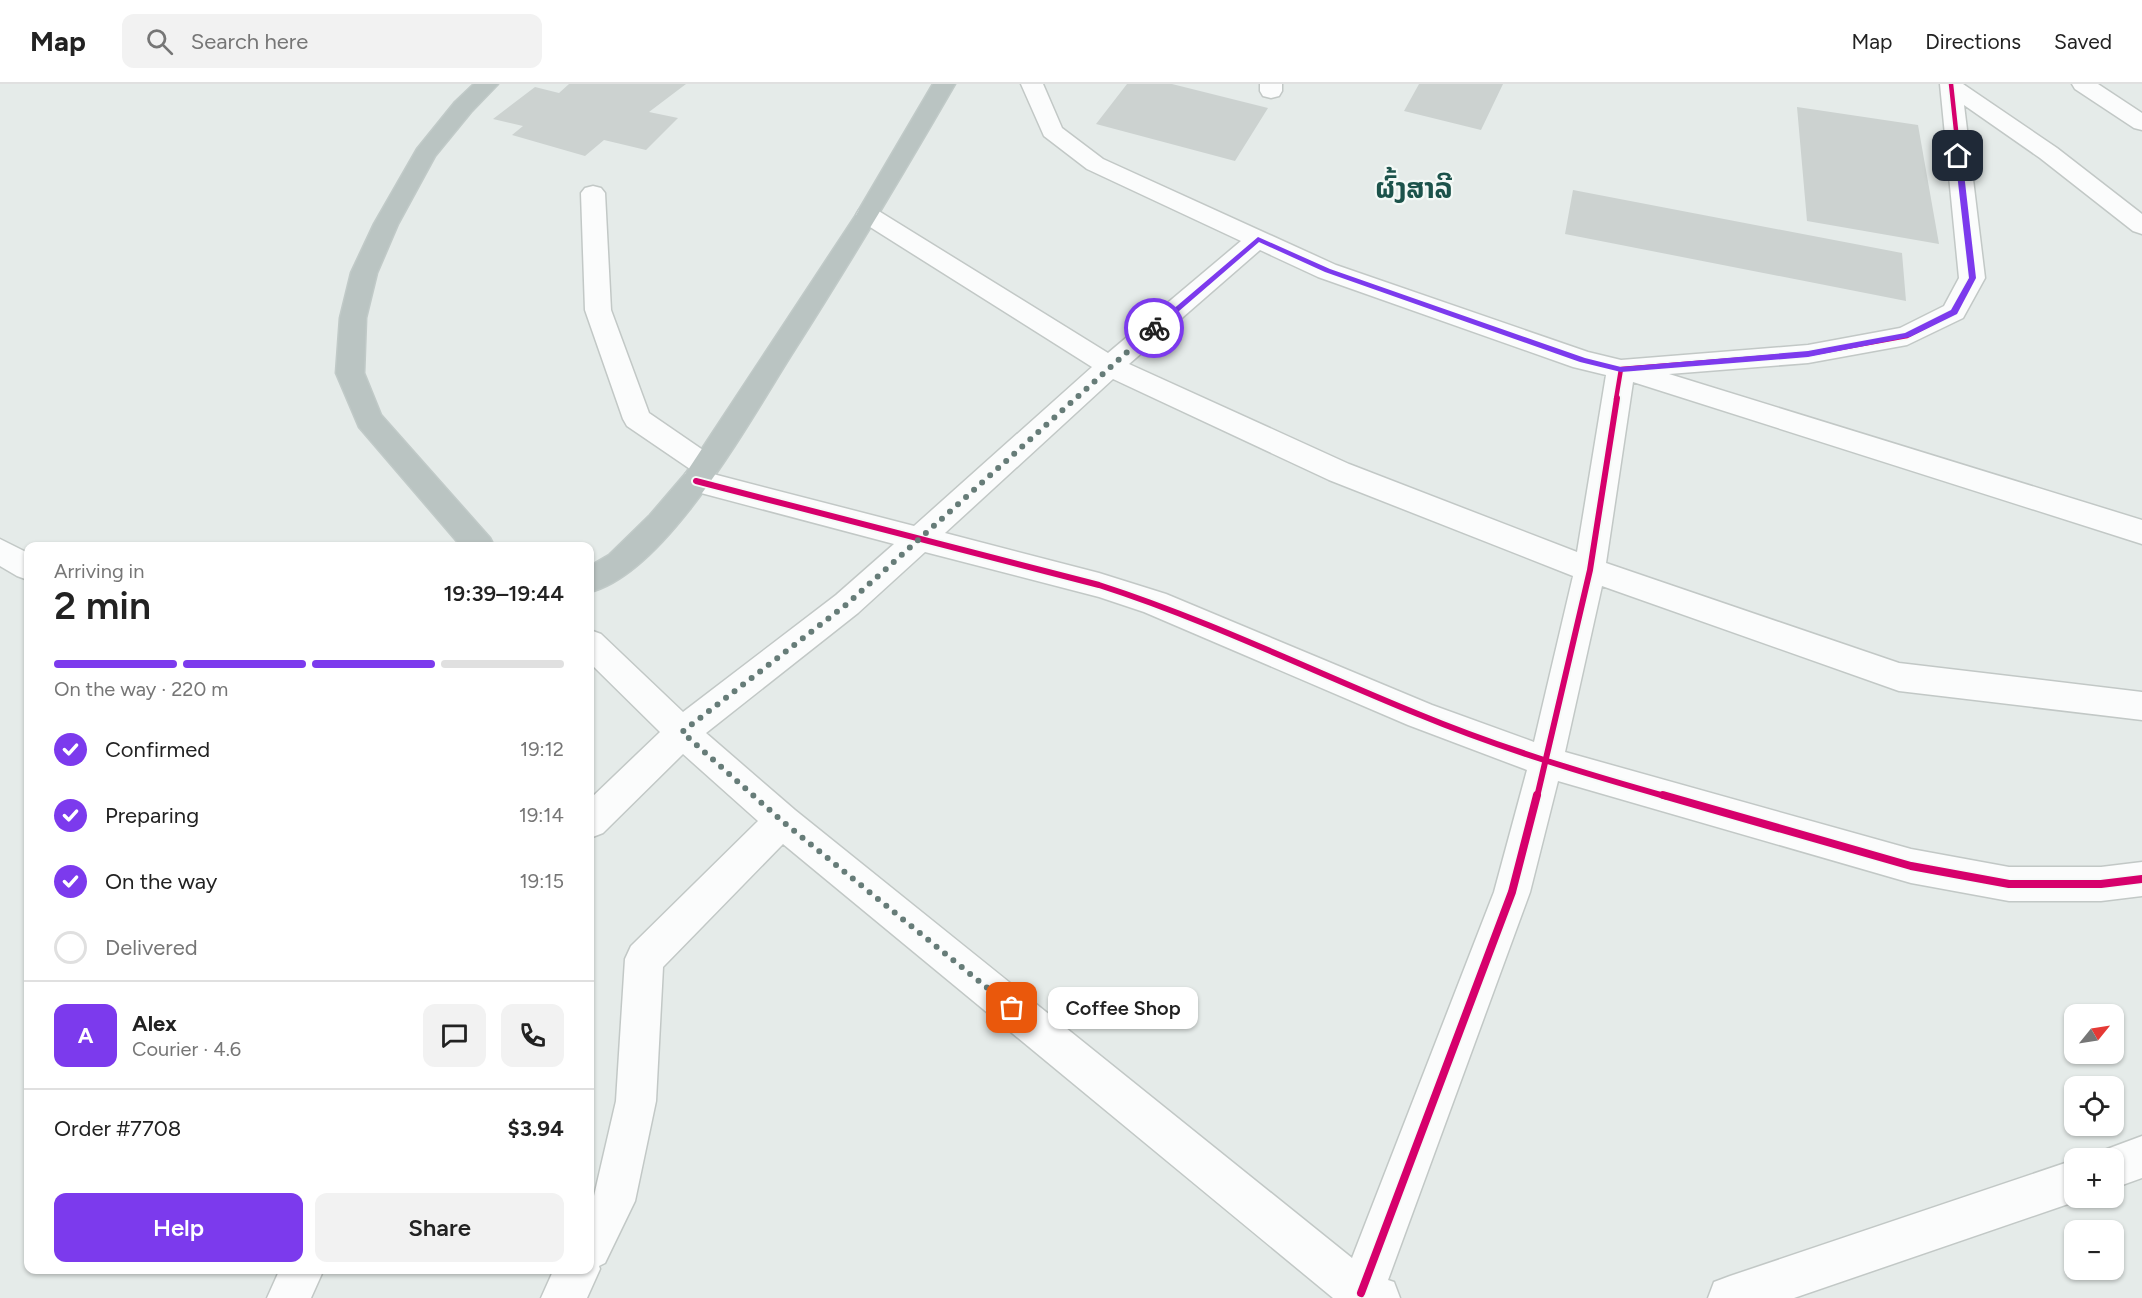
<!DOCTYPE html>
<meta charset="utf-8">
<style>
body{margin:0;font-family:Figtree,"Noto Sans Lao",sans-serif;background:#f2f2f2;color:#222;height:100vh;display:flex;flex-direction:column;font-size:22px;white-space:nowrap}
*{box-sizing:border-box;margin:0}
p{font-size:20px;color:#767676}
.icon{flex:none;width:33px;height:33px;fill:none;stroke:currentColor;stroke-width:2;stroke-linecap:round;stroke-linejoin:round}
.map{position:relative;flex:1;overflow:hidden}
.details{position:absolute;left:24px;top:458px;width:570px;height:732px;display:flex;flex-direction:column;background:#fff;border-radius:12px;box-shadow:0 2px 4px #0004}
.details>*{flex:none}
.needle{width:39px;rotate:60deg}
.fabs{position:absolute;left:2064px;top:920px;display:grid;gap:12px}
.fabs a{display:grid;place-items:center;width:60px;height:60px;border-radius:12px;background:#fff;box-shadow:0 2px 4px #0004;font-size:30px}
.pin{position:absolute;display:grid;place-items:center;width:51px;height:51px;color:#fff;margin:-26px;border-radius:12px;box-shadow:0 3px 9px #0006}
.courier{position:absolute;display:grid;place-items:center;width:60px;height:60px;margin:-30px;border:4px solid #7c3aed;border-radius:50%;background:#fff;color:#222;box-shadow:0 2px 8px #0007}
.bubble{position:absolute;height:42px;border-radius:12px;background:#fff;box-shadow:0 2px 4px #0004;font-size:20px;font-weight:600;line-height:42px;text-align:center}
.overview em{font-style:normal;font-weight:600}
.overview div{display:flex;flex-direction:column-reverse}
.overview{display:flex;align-items:center;justify-content:space-between;height:102px;padding:0 30px}
h1{font-size:39px;font-weight:600;line-height:45px}
.bar{display:grid;grid-template-columns:repeat(4,1fr);gap:9px 6px;align-content:center;height:72px;padding:0 30px}
.bar i{height:8px;border-radius:4px;background:#e0e0e0}
.bar .selected{background:#7c3aed}
.bar p{grid-column:span 4}
.line{display:flex;align-items:center;gap:15px;padding:0 30px;border-top:2px solid #e0e0e0}
.line div{flex:1}
.round{display:grid;place-items:center;flex:none;width:63px;height:63px;border-radius:12px;background:#f2f2f2}
ol{padding:0 30px;list-style:none}
li{display:flex;align-items:center;gap:18px;height:66px}
li p{margin-inline-start:auto}
li .icon{padding:6px;border-radius:50%;background:#7c3aed;color:#fff;stroke-width:4}
li:last-child{color:#767676}
li i{width:33px;height:33px;border:3px solid #e0e0e0;border-radius:50%}
.primary-button{display:flex;gap:12px;margin-top:auto;padding:12px 30px}
.primary-button a{flex:1;height:69px;border-radius:12px;background:#7c3aed;color:#fff;font-size:24px;font-weight:600;line-height:69px;text-align:center}
.primary-button a+a{background:#f2f2f2;color:#222}
header{display:flex;align-items:center;gap:36px;box-sizing:border-box;height:84px;padding:0 30px;background:#fff;border-bottom:2px solid #e0e0e0}
header strong{font-size:28px}
nav{display:flex;gap:33px;margin-inline-start:auto;font-size:21px}
.search{width:420px;height:54px;background:#f2f2f2;display:flex;align-items:center;gap:15px;box-sizing:border-box;padding:0 21px;border-radius:12px;color:#767676;font-size:22px}
.map>svg:first-child{display:block}
.building{fill:#ccd2d0}
.lines{fill:none;stroke-linecap:round;stroke-linejoin:round}
.minor-casing{stroke:#c2c8c6;stroke-width:3}
.highway-casing{stroke:#c1cac8;stroke-width:3}
.minor{fill:#fbfcfc;fill-rule:evenodd}
.highway{fill:#bac4c2;fill-rule:evenodd}
.cycleway-far2-casing{stroke:#f4faf7;stroke-width:8}
.cycleway-far1-casing{stroke:#f4faf7;stroke-width:10}
.cycleway-casing{stroke:#f4faf7;stroke-width:11}
.cycleway-far2{stroke:#d6006c;stroke-width:4.5}
.cycleway-far1{stroke:#d6006c;stroke-width:6}
.cycleway{stroke:#d6006c;stroke-width:8}
.route{fill:#7c3aed}
.done{stroke:#667c78;stroke-width:6;stroke-dasharray:0 10.8}
.labels{text-anchor:middle;stroke-width:4.5;stroke-linejoin:round;paint-order:stroke}
.far-town-label{font-size:28px;font-weight:bold;fill:#1c534b;stroke:#f4faf7}
</style>
<header>
<strong>Map</strong>
<div class="search"><svg class="icon" aria-label="search" viewBox="0 0 24 24"><circle cx="10" cy="10" r="6"/><path d="M15 15l6 6"/></svg>Search here</div>
<nav><a>Map</a><a>Directions</a><a>Saved</a></nav>
</header>
<div class="map">
<svg width="2142" height="1214" viewBox="0 0 2142 1214">
<rect width="100%" height="100%" fill="#e5ebe9"/>
<path class="building" d="M 569,0 L 686,0 L 649,28 L 678,34 L 646,66 L 604,56 L 585,72 L 512,51 L 523,42 L 493,35 L 535,3 L 559,9 Z
M 1127,0 L 1172,0 L 1268,24 L 1235,77 L 1096,40 Z
M 1419,0 L 1503,0 L 1481,46 L 1404,27 Z
M 1797,23 L 1918,41 L 1939,160 L 1807,137 Z
M 1573,106 L 1902,169 L 1906,217 L 1565,150 Z"/>
<g class="lines">
<g class="minor-casing">
<path id="minor" d="M 1021,0 L 1043,0 L 1062,44 L 1103,75 L 1336,181 L 1588,268 L 1621,276 L 1808,261 L 1900,244 L 1944,222 L 1959,194 L 1940,0 L 1963,0 L 2057,64 L 2142,130 L 2142,150 L 2133,147 L 2040,74 L 1964,21 L 1985,194 L 1963,234 L 1907,261 L 1808,279 L 1669,290 L 2142,436 L 2142,460 L 1633,298 L 1606,479 L 1899,579 L 2142,608 L 2142,636 L 1899,607 L 1602,502 L 1565,668 L 1911,765 L 2009,783 L 2101,783 L 2142,778 L 2142,812 L 2101,817 L 2009,817 L 1911,799 L 1558,697 L 1530,808 L 1388,1196 L 1394,1198 L 1400,1214 L 1333,1214 L 783,760 L 663,883 L 656,1017 L 635,1117 L 605,1179 L 599,1182 L 600,1185 L 587,1214 L 541,1214 L 554,1185 L 590,1185 L 590,1120 L 594,1112 L 616,1017 L 625,875 L 631,862 L 758,737 L 683,670 L 603,749 L 590,754 L 590,715 L 660,648 L 590,579 L 590,546 L 601,550 L 683,628 L 836,511 L 894,460 L 686,405 L 681,397 L 686,389 L 693,387 L 627,342 L 623,335 L 585,226 L 581,109 L 585,104 L 593,102 L 601,104 L 605,109 L 611,226 L 649,329 L 716,375 L 720,382 L 716,389 L 713,390 L 914,442 L 1092,283 L 859,136 L 856,131 L 859,126 L 868,124 L 877,126 L 1108,269 L 1241,157 L 1087,85 L 1044,52 ZM 1260,166 L 1318,193 L 1573,283 L 1606,291 L 1577,468 L 1349,380 L 1129,280 ZM 1113,295 L 1329,396 L 1573,492 L 1534,658 L 1432,621 L 1166,510 L 1099,489 L 945,449 ZM 925,468 L 1099,513 L 1144,528 L 1408,641 L 1527,686 L 1494,808 L 1352,1174 L 795,726 L 706,649 L 858,529 Z
M 1260,0 L 1282,0 L 1282,7 L 1279,12 L 1271,14 L 1263,12 L 1260,7 Z
M 2072,0 L 2098,0 L 2142,29 L 2142,46 L 2134,44 L 2075,5 Z
M 0,455 L 28,469 L 28,496 L 17,492 L 0,482 Z
M 2142,1052 L 2142,1094 L 2114,1104 L 2114,1074 L 2097,1074 L 2099,1068 Z
M 2074,1076 L 2074,1113 L 2086,1113 L 2074,1118 L 1794,1214 L 1708,1214 L 1714,1198 L 1730,1192 Z
M 280,1185 L 324,1185 L 311,1214 L 267,1214 Z"/>
</g>
<g class="highway-casing">
<path id="highway" d="M 474,0 L 498,0 L 471,28 L 435,72 L 398,140 L 377,189 L 366,234 L 364,289 L 381,331 L 490,454 L 494,462 L 461,462 L 359,343 L 336,289 L 340,234 L 351,189 L 374,140 L 417,65 L 455,18 Z
M 933,0 L 955,0 C 903,90 851,177 795,265 C 752,332 668,488 590,508 L 590,482 L 609,471 L 650,431 L 686,389 L 856,131 Z"/>
</g>
<use href="#minor" class="minor"/>
<use href="#highway" class="highway"/>
<g class="cycleway-far2-casing">
<path id="cycleway-far2" d="M 1616,315 L 1621,285 L 1808,270 L 1907,252 L 1954,228 L 1972,194 L 1951,0"/>
</g>
<g class="cycleway-far1-casing">
<path id="cycleway-far1" d="M 696,397 L 1099,501 C 1208,536 1312,587 1418,630 C 1500,664 1583,689 1668,713
M 1537,713 L 1590,486 L 1617,314"/>
</g>
<g class="cycleway-casing">
<path id="cycleway" d="M 1663,711 L 1911,782 L 2009,800 L 2101,800 L 2142,795
M 1361,1209 L 1512,808 L 1537,711"/>
</g>
<use href="#cycleway-far2" class="cycleway-far2"/>
<use href="#cycleway-far1" class="cycleway-far1"/>
<use href="#cycleway" class="cycleway"/>
</g>
<path class="route" d="M 1958,70 L 1962,72 L 1976,194 L 1957,230 L 1910,253 L 1808,273 L 1621,288 L 1580,278 L 1325,188 L 1259,158 L 1157,246 L 1151,244 L 1258,153 L 1330,185 L 1585,274 L 1621,283 L 1808,267 L 1905,249 L 1951,226 L 1969,194 L 1955,72 Z"/>
<g class="lines">
<path class="done" d="M 1012,924 L 782,737 L 682,648 L 847,520 L 1154,244"/>
</g>
<g class="labels">
<g class="far-town-label">
<text x="1414" y="114">ຜົ້ງສາລີ</text>
</g>
</g>
</svg>
<div class="fabs">
<a><svg class="needle" viewBox="-14 -14 28 28"><path d="M0-13l5 13h-10z" fill="#e53935"/><path d="M0 13l5-13h-10z" fill="#767676"/></svg></a>
<a><svg class="icon" aria-label="locate" viewBox="0 0 24 24"><circle cx="12" cy="12" r="6"/><path d="M12 2v4M12 18v4M2 12h4M18 12h4"/></svg></a>
<a>+</a>
<a>−</a>
</div>
<div class="pin" style="left:1012px;top:924px;background:#ea580c"><svg class="icon" aria-label="bag" viewBox="0 0 24 24"><path d="M5 8h14l-1 12H6zM9 8a3 3 0 0 1 6 0"/></svg></div>
<div class="pin" style="left:1958px;top:72px;background:#1f2937"><svg class="icon" aria-label="home" viewBox="0 0 24 24"><path d="M3 11l9-7 9 7M6 9v11h12V9"/></svg></div>
<div class="courier" style="left:1154px;top:244px"><svg class="icon" aria-label="bike" viewBox="0 0 24 24"><circle cx="6" cy="16" r="4"/><circle cx="18" cy="16" r="4"/><path d="M6 16l4-8h5l3 8M10 8l3 8H6M13 5h3"/></svg></div>
<div class="bubble" style="left:1048px;top:903px;width:150px">Coffee Shop</div>
<section class="details">
<div class="overview"><div><h1>2 min</h1><p>Arriving in</p></div><em>19:39–19:44</em></div>
<div class="bar"><i class="selected"></i><i class="selected"></i><i class="selected"></i><i></i><p>On the way · 220 m</p></div>
<ol>
<li><svg class="icon" aria-label="check" viewBox="0 0 24 24"><path d="M5 12l5 5 9-10"/></svg>Confirmed<p>19:12</p></li>
<li><svg class="icon" aria-label="check" viewBox="0 0 24 24"><path d="M5 12l5 5 9-10"/></svg>Preparing<p>19:14</p></li>
<li><svg class="icon" aria-label="check" viewBox="0 0 24 24"><path d="M5 12l5 5 9-10"/></svg>On the way<p>19:15</p></li>
<li><i></i>Delivered</li>
</ol>
<div class="line" style="height:108px"><b class="round" style="background:#7c3aed;color:#fff">A</b><div><b>Alex</b><p>Courier · 4.6</p></div><a class="round"><svg class="icon" aria-label="chat" viewBox="0 0 24 24"><path d="M4 5h16v11H9l-5 4z"/></svg></a><a class="round"><svg class="icon" aria-label="phone" viewBox="0 0 24 24"><path d="M5 4h4l2 5-3 2q2 4 5 5l2-3 5 2v4C11 20 4 13 5 4z"/></svg></a></div>
<div class="line" style="height:78px"><div>Order #7708</div><b>$3.94</b></div>
<div class="primary-button"><a>Help</a><a>Share</a></div>
</section>
</div>
